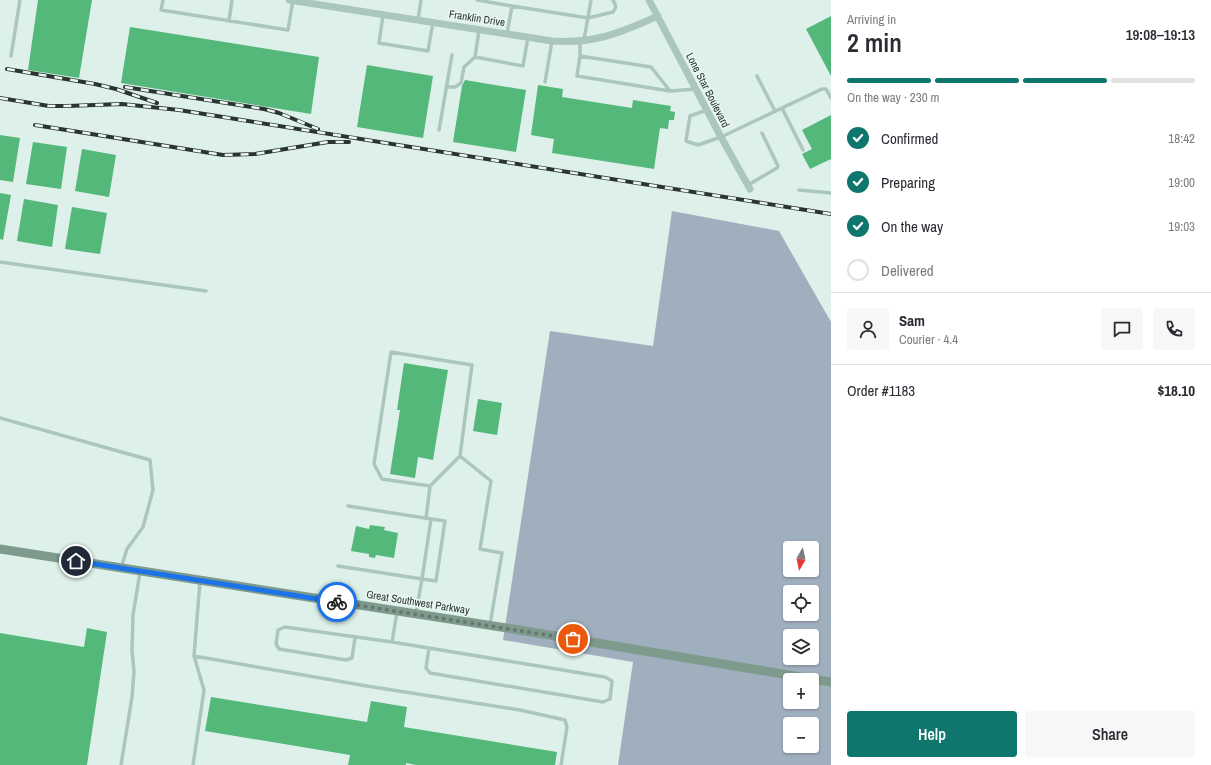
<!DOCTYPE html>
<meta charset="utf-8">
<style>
body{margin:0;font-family:"Archivo Narrow",sans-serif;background:#f7f7f7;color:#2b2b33;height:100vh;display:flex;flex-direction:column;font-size:15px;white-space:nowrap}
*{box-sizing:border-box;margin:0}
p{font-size:13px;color:#7c7c81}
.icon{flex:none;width:22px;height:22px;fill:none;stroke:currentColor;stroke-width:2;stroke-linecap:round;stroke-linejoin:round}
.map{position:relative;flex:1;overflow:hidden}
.panel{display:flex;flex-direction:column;background:#fff;width:380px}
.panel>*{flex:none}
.needle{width:26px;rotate:189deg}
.fabs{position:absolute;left:783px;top:541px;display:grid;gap:8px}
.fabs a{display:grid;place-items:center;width:36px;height:36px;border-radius:4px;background:#fff;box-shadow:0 1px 3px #0004;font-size:20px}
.pin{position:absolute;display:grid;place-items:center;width:34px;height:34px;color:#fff;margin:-17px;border:2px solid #fff;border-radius:50%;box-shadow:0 1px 4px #0007}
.courier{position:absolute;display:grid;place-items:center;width:40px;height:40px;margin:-20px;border:3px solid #1a73e8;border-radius:50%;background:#fff;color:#222;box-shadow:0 1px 5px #0007}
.headline em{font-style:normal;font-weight:600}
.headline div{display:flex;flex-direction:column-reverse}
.headline{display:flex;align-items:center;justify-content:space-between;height:68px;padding:0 16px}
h1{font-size:26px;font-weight:600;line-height:30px}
.bar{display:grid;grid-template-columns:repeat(4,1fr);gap:6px 4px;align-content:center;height:48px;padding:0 16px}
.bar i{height:5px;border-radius:3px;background:#e1e1e2}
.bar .on{background:#0f766e}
.bar p{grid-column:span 4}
.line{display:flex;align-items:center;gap:10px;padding:0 16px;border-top:1px solid #e1e1e2}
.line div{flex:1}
.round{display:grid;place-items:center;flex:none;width:42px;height:42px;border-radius:4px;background:#f7f7f7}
ol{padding:0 16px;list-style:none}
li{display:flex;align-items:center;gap:12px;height:44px}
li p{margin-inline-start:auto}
li .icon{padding:4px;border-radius:50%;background:#0f766e;color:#fff;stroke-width:4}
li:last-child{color:#7c7c81}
li i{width:22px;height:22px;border:2px solid #e1e1e2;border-radius:50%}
.primary-button{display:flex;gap:8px;margin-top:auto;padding:8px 16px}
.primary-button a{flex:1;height:46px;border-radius:4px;background:#0f766e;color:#fff;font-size:16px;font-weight:600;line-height:46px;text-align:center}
.primary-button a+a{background:#f7f7f7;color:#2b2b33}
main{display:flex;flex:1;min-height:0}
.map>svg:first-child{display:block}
.green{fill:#a0afbd;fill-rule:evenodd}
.building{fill:#54b87b}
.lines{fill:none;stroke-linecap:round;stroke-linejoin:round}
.lane{stroke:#abc6bc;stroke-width:3.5}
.street{stroke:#abc6bc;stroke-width:7}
.secondary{stroke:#7d9a8c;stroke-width:9}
.rail-casing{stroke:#2a352f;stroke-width:4}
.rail{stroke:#eaf8f3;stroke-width:2.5;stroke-dasharray:8;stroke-linecap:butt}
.done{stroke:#697670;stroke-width:4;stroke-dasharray:0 7.2}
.route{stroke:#1a73e8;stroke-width:5}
.labels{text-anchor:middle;stroke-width:3;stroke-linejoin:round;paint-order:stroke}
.street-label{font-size:11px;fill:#2a352f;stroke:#eaf8f3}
</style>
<main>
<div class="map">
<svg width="831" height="765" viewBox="0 0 831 765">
<rect width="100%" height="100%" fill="#def0ea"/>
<path class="green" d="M 672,211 L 779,231 L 831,322 L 831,765 L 618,765 L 633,662 L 503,640 L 550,331 L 653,346 ZM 790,548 L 812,548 L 812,570 L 790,570 ZM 790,592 L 812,592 L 812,614 L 790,614 ZM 790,636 L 812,636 L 812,658 L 790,658 ZM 790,680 L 812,680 L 812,702 L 790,702 ZM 790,724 L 812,724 L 812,746 L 790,746 Z"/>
<path class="building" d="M 38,0 L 92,0 L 79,78 L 28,70 Z
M 831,16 L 831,76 L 806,29 Z
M 130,27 L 319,57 L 311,114 L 121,83 Z
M 367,65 L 433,76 L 423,138 L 357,127 Z
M 465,80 L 526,90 L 516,152 L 453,142 L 462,86 Z
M 538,85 L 563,89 L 562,97 L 632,108 L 633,100 L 671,106 L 670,111 L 675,112 L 674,120 L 669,120 L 668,129 L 660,128 L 654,169 L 552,153 L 554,139 L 531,135 Z
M 831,115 L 831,159 L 810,169 L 802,154 L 812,149 L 802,130 Z
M 0,135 L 20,138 L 13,182 L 0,180 Z
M 33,142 L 67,147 L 61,189 L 26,184 Z
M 82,149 L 116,155 L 109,197 L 75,191 Z
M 0,193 L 11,195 L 3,240 L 0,239 Z
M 24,199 L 58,205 L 52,247 L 17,241 Z
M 72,207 L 107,213 L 100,254 L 65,249 Z
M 404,363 L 448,370 L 433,460 L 418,457 L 415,478 L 390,474 L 400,410 L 397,410 Z
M 478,399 L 502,403 L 497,435 L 473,431 Z
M 370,525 L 385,527 L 384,530 L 398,533 L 394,558 L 376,555 L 375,558 L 369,557 L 369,554 L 351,551 L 356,526 L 369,529 Z
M 87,628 L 107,632 L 87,765 L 0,765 L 0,633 L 84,647 Z
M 211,697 L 367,722 L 371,701 L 407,707 L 404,727 L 557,752 L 555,765 L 416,765 L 406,763 L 406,765 L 348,765 L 350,755 L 205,731 Z"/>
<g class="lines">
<path class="lane" d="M 163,0 L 161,10 L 288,30 L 293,0
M 477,0 L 512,6 L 507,34
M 512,6 L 588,18 L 613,12 C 617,7 616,5 613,0
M 383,15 L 379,43 L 428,51 L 433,22
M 418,20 L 421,0
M 229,21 L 232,0
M 479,30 L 475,57 L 523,66 L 528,37
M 584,40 L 591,0
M 580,42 L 580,56 L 577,76 L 670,91 L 696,89
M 11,56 L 20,0
M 580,56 L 651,67 L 670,91
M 757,76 L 775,111
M 545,82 L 552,41
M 446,87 L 455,87 L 461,83 L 464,67 L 475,57
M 782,108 L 803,150
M 707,110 L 690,116 L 686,141 L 698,145 L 721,137 L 822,89 L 826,89 L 831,98
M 439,130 L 452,55
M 748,185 L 777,168 L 778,166 L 762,133
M 799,190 L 831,193
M 0,262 L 206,291
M 0,418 L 150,460 L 153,490 L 143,527 L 127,549 L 121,568
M 460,456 L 491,481 L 480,549 L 502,553 L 490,625
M 348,506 L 431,519 L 422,579 L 436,581 L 445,521 L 431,519
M 426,518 L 430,486 L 382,479 L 374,464 L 391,352 L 472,365 L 460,456 L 430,486
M 338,566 L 422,579 L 416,613
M 355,638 L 352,658 L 346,660 L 279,649 L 276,644 L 278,630 L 285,627 L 392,642 L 397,612
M 392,642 L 605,677 L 612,681 L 610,699 L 603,702 L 430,673 L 426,668 L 429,648
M 194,656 L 367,686 L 520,710 L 565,720 L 567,727 L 561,765
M 121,765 L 132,697 L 134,672 L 132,650 L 133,615 L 140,572
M 193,765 L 204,690 L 194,656 L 200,581"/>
<path class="street" d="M 289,0 L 552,41 C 594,44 620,33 658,16
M 649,0 L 721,137 L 750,189"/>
<path class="secondary" d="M 0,549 L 513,629 L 831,682"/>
<g class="rail-casing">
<path id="rail" d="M 7,69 L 95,84 L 116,89 L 157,103
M 125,87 L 264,109 L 279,113 L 318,129
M 0,98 L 49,106 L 67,106 L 122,104 L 179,110 L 831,214
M 35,125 L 223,155 L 255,154 L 328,142 L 349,142"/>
</g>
<use href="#rail" class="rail"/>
</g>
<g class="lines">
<path class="done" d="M 337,602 L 573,639"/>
<path class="route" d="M 76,561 L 337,602"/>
</g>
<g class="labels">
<g class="street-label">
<text transform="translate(477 18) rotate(9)" y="4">Franklin Drive</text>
<text transform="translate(708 90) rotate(63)" y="4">Lone Star Boulevard</text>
<text transform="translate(418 602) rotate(9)" y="4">Great Southwest Parkway</text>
</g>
</g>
</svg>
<div class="fabs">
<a><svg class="needle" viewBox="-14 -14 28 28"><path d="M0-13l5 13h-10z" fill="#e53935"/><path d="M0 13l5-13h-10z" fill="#7c7c81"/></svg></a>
<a><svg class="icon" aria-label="locate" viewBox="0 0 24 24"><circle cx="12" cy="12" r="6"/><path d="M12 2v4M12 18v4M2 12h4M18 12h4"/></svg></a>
<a><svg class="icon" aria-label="layers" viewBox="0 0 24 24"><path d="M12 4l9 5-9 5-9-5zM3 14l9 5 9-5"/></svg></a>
<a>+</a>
<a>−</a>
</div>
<div class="pin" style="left:573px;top:639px;background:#ea580c"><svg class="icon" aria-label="bag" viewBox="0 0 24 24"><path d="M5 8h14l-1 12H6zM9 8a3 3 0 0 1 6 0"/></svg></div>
<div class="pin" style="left:76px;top:561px;background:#1f2937"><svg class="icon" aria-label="home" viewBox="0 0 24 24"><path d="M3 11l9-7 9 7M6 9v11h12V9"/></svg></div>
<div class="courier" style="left:337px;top:602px"><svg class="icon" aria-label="bike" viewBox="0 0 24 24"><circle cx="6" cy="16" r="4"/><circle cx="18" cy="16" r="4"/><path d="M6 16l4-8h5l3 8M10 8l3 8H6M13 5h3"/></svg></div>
</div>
<section class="panel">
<div class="headline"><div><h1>2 min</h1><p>Arriving in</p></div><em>19:08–19:13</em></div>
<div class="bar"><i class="on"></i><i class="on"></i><i class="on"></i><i></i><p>On the way · 230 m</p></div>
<ol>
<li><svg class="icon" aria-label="check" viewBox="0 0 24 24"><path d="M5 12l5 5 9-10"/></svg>Confirmed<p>18:42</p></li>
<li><svg class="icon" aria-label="check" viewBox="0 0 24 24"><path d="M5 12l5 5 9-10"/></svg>Preparing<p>19:00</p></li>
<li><svg class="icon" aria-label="check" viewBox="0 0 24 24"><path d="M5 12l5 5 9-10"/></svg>On the way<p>19:03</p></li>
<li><i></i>Delivered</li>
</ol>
<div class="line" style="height:72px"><a class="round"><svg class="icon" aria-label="person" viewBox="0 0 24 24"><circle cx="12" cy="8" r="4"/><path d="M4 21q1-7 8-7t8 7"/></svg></a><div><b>Sam</b><p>Courier · 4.4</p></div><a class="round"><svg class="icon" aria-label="chat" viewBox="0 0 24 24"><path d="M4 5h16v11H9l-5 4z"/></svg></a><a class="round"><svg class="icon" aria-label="phone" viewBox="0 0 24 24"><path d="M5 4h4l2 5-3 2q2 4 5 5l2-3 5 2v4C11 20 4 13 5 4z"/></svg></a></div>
<div class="line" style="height:52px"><div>Order #1183</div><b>$18.10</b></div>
<div class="primary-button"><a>Help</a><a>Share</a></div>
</section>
</main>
